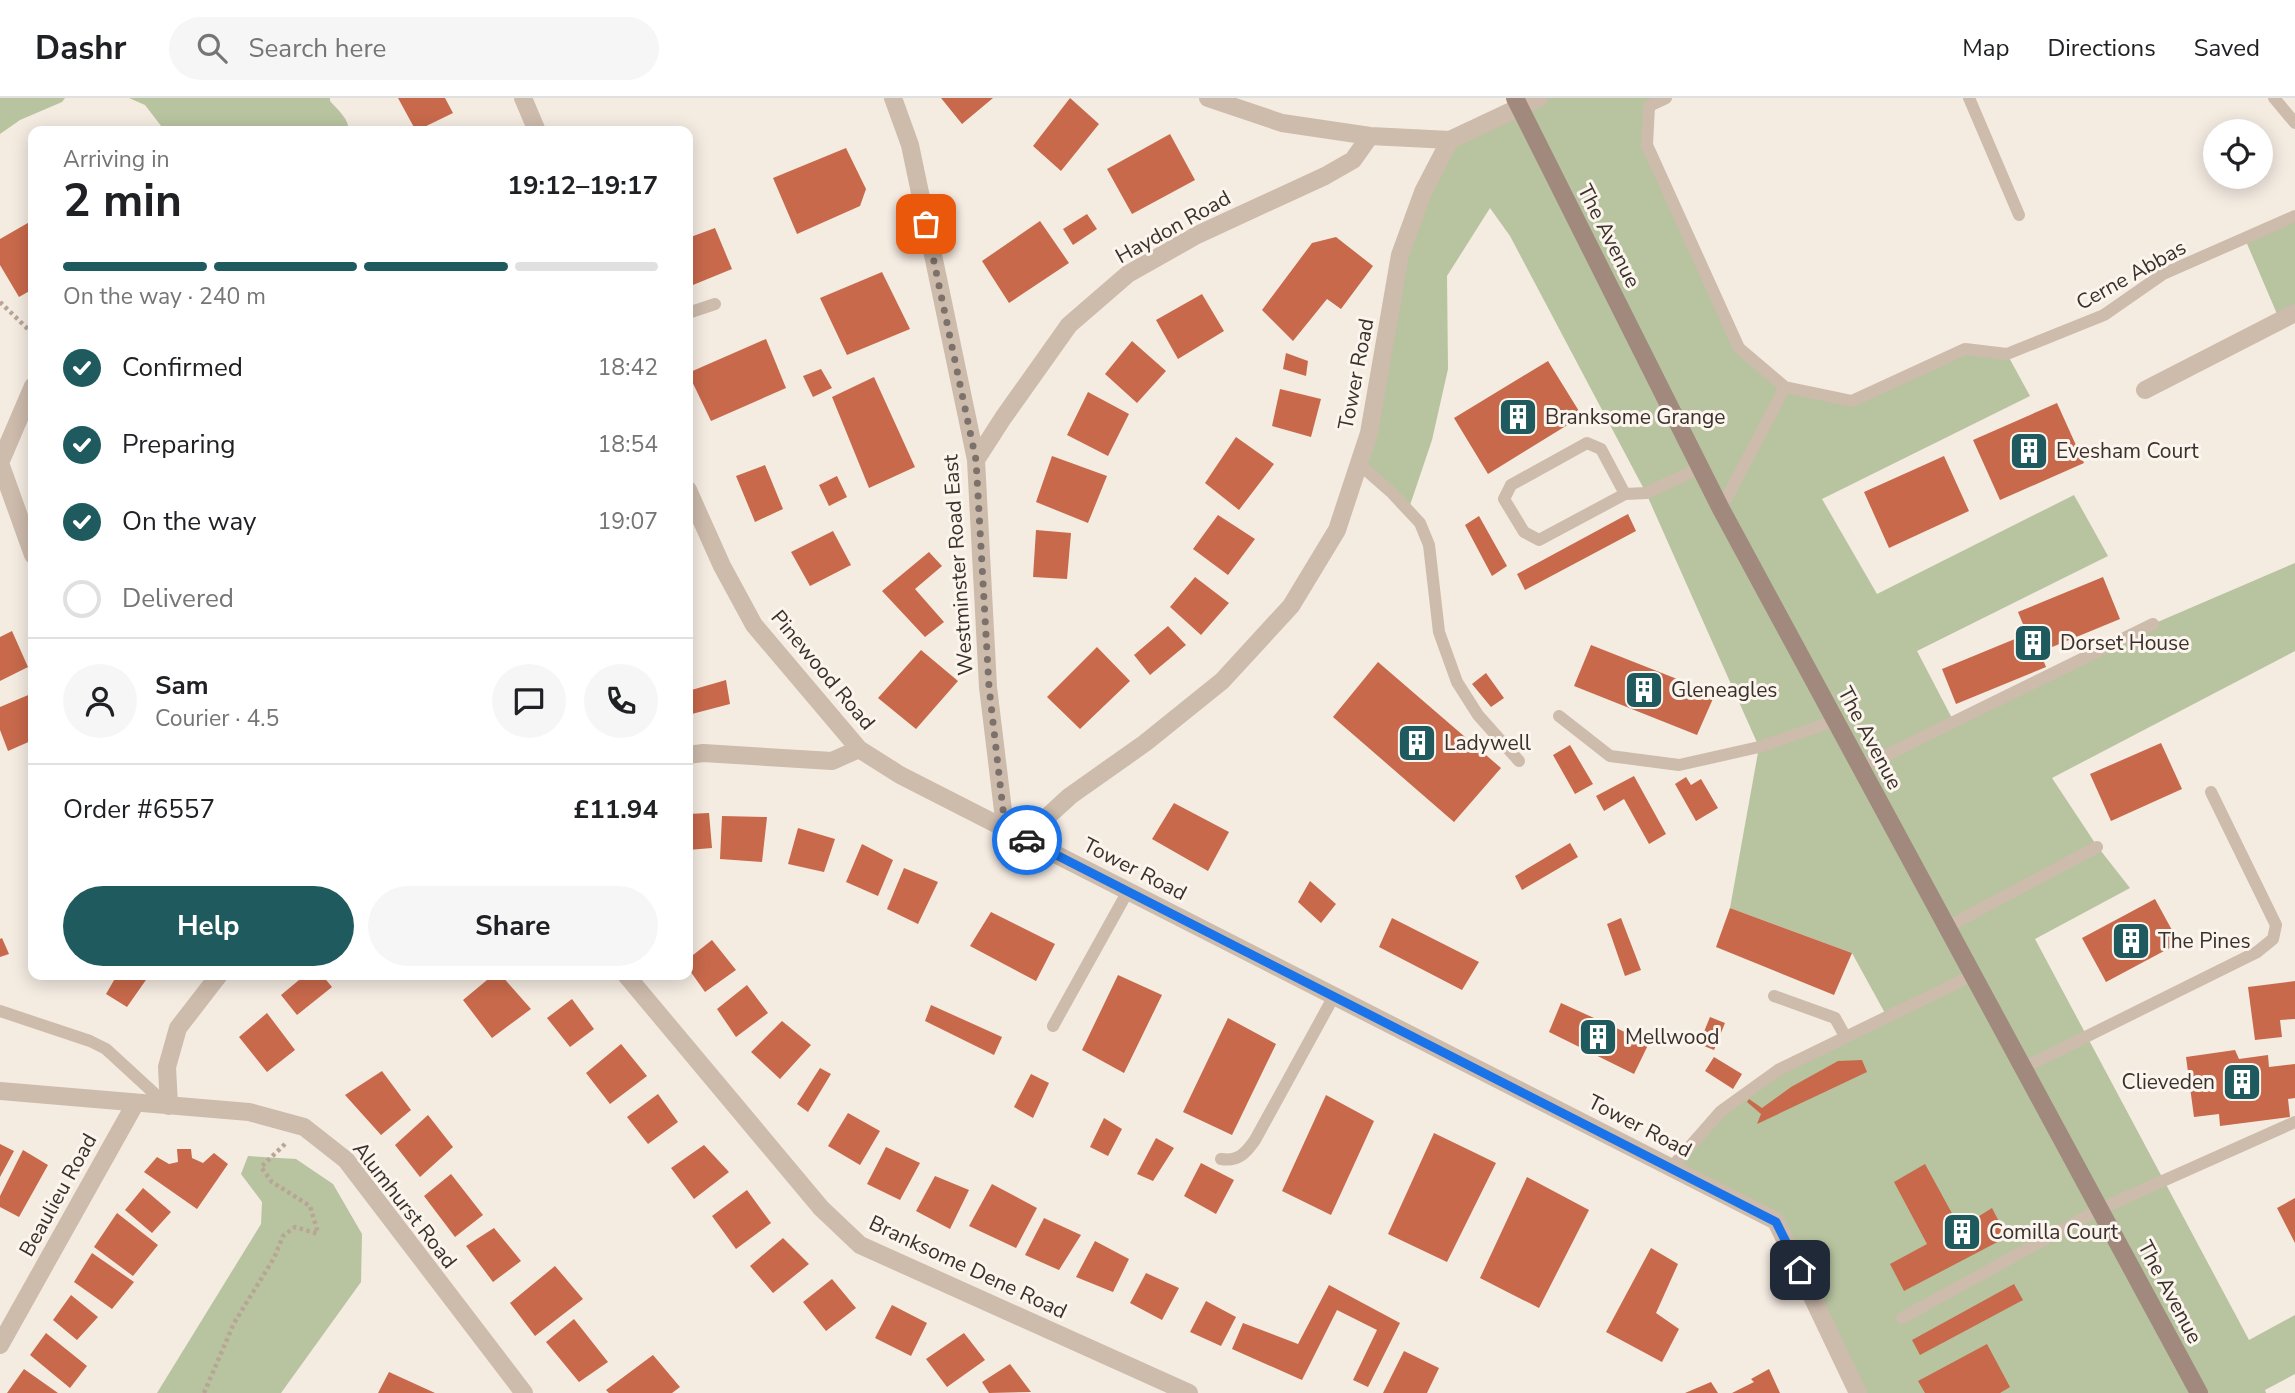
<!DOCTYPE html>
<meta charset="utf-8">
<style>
body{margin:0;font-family:"Nunito Sans",sans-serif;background:#f6f6f6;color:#202124;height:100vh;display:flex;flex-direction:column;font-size:26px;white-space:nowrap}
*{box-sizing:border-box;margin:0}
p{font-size:23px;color:#757577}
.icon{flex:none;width:38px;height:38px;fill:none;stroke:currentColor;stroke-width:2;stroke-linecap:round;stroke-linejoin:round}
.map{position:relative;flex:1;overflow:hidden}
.sheet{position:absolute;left:28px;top:28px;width:665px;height:854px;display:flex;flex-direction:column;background:#fff;border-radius:14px;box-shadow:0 4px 18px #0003}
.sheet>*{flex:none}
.tools{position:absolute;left:2203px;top:21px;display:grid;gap:14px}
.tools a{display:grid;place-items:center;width:70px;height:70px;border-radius:50%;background:#fff;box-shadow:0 4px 18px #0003;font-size:35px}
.pin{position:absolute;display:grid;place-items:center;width:60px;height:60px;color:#fff;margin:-30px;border-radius:14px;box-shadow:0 4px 10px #0006}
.courier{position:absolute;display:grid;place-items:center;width:70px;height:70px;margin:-35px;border:5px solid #1a73e8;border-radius:50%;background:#fff;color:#222;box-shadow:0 2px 9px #0007}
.overview em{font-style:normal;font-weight:700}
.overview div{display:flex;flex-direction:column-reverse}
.overview{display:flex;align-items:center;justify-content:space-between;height:119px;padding:0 35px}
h1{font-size:46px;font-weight:700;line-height:52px}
.bar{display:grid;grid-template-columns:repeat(4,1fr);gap:10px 7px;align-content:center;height:84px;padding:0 35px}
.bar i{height:9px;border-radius:5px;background:#e0e0e0}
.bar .selected{background:#1f5a5e}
.bar p{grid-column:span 4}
.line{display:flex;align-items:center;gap:18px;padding:0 35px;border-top:2px solid #e0e0e0}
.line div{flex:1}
.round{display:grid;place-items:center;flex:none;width:74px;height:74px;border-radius:37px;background:#f6f6f6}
ol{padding:0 35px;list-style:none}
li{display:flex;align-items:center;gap:21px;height:77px}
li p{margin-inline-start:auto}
li .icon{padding:7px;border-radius:50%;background:#1f5a5e;color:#fff;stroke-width:4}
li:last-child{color:#757577}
li i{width:38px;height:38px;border:4px solid #e0e0e0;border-radius:50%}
.button{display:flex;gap:14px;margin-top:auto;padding:14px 35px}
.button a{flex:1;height:80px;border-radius:42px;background:#1f5a5e;color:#fff;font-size:28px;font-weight:700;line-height:80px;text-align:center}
.button a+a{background:#f6f6f6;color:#202124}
header{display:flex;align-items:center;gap:42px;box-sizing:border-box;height:98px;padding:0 35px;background:#fff;border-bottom:2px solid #e0e0e0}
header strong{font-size:33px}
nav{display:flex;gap:38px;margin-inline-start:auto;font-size:24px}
.search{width:490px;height:63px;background:#f6f6f6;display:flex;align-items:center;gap:18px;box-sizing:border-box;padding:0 24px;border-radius:38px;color:#757577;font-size:26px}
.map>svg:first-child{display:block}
.green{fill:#b8c4a0}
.building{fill:#c8694b}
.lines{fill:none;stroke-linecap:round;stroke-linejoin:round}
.path{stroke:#b9a596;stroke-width:4.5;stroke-dasharray:3.5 3.5;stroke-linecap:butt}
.lane{stroke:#cdbbac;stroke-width:12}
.street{stroke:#cdbbac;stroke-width:18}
.secondary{stroke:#a18a7d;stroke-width:18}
.done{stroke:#7c716b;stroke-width:7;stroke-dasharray:0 12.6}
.route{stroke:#1a73e8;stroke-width:9}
.labels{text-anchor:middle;stroke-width:6;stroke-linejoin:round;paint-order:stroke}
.street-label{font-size:21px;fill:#3b302b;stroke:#fbf5ee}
.poi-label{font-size:21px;fill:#3b302b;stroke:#fbf5ee;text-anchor:start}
</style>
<header>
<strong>Dashr</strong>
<div class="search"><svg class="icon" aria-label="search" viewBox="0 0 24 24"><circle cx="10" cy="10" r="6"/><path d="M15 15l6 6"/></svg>Search here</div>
<nav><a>Map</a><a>Directions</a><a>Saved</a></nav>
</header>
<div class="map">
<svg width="2295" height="1295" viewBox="0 0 2295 1295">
<rect width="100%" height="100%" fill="#f4ebe1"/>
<path class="green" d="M 0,0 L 65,0 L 62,4 L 20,22 L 0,36 Z
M 129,0 L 330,0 L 330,3 C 338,12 349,21 349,33 L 165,33 L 145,7 Z
M 1539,0 L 1666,0 L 1649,8 L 1647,48 L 1739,250 L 1784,289 L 1852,303 L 1965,251 L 2007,256 L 2030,298 L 1822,401 L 1877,496 L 2074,397 L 2108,458 L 1917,553 L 1954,624 L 2153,526 L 2295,465 L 2295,553 L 2052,680 L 2097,748 L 2130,790 L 2035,841 L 2249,1242 L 2295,1217 L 2295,1276 L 2265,1292 L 2266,1295 L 1858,1295 L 1776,1124 L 1671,1070 L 1721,1013 L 1778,972 L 1886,917 L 1852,855 L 1730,810 L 1759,649 L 1646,395 L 1510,138 L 1490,110 L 1447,178 L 1448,271 L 1432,342 L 1408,413 L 1359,366 L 1400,157 L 1450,42 Z
M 2295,118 L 2295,215 L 2280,223 L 2245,141 Z
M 248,1058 L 296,1061 L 333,1086 L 362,1136 L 361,1184 L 281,1295 L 157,1295 L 261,1126 L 262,1104 L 241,1076 Z"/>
<path class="building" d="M 398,0 L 445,0 L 453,15 L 416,33 Z
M 941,0 L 993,0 L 962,26 Z
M 1070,0 L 1099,26 L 1061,73 L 1033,48 Z
M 1170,36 L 1195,82 L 1132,116 L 1107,71 Z
M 846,50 L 866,91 L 860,108 L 797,136 L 773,80 Z
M 1087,116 L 1097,131 L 1073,147 L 1063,131 Z
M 33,122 L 33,191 L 19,199 L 0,167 L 0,141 Z
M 1040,123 L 1069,165 L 1009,205 L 982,163 Z
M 715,130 L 732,171 L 688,189 L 688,140 Z
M 1336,139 L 1373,168 L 1341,211 L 1327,201 L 1293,243 L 1262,212 L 1312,145 Z
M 882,174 L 910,231 L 847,257 L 820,200 Z
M 1202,196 L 1224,233 L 1178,261 L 1156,222 Z
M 766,241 L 786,290 L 711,323 L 688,275 Z
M 1132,243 L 1166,273 L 1137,305 L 1105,276 Z
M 1286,255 L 1308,263 L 1306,278 L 1283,271 Z
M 1548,263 L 1582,318 L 1488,376 L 1454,320 Z
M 821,271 L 832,290 L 813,299 L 803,278 Z
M 874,279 L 915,369 L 869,390 L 832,299 Z
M 1280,291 L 1321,301 L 1311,339 L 1272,328 Z
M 1088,294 L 1129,316 L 1108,358 L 1067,337 Z
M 2057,305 L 2084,365 L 2000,402 L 1973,342 Z
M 1236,339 L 1274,366 L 1239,412 L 1205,385 Z
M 1052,358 L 1107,378 L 1088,425 L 1036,404 Z
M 1944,358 L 1969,413 L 1889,450 L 1864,394 Z
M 765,367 L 783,411 L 755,424 L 736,378 Z
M 837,378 L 847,399 L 829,408 L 819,387 Z
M 1628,416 L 1636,433 L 1525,492 L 1517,476 Z
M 1218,417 L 1255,441 L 1228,477 L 1193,451 Z
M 1479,418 L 1507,468 L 1492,478 L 1465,427 Z
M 1036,432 L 1071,435 L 1067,481 L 1033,479 Z
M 833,433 L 851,467 L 810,488 L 791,454 Z
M 929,454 L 942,468 L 915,491 L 944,524 L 925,539 L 882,493 Z
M 1195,479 L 1229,505 L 1201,537 L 1170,509 Z
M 2103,479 L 2120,521 L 2040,554 L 2046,569 L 1956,606 L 1942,571 L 2027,536 L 2018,514 Z
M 1168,528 L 1186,547 L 1150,577 L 1134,557 Z
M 12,533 L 28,569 L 0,583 L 0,539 Z
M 1591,547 L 1715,596 L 1697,637 L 1574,588 Z
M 1097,549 L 1130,583 L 1080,631 L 1047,599 Z
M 921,552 L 958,583 L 916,631 L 878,600 Z
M 1378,564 L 1501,670 L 1454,724 L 1333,619 Z
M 1486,575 L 1504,600 L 1491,609 L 1472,586 Z
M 726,582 L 730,606 L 688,617 L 688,593 Z
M 33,595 L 33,642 L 8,653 L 0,632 L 0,609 Z
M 2161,645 L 2182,691 L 2111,723 L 2090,676 Z
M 1570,647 L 1593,686 L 1575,696 L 1553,657 Z
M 1634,678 L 1666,736 L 1649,746 L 1624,701 L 1604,713 L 1596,698 Z
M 1686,679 L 1691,687 L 1701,681 L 1718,710 L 1696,723 L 1675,686 Z
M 1174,705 L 1229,734 L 1208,773 L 1152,741 Z
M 709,715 L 712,750 L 688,752 L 688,716 Z
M 722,718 L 767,719 L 762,764 L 720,761 Z
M 798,730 L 835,741 L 824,774 L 788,766 Z
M 1570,745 L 1578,759 L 1522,792 L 1515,778 Z
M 862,746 L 893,762 L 878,798 L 846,784 Z
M 904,770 L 938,784 L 918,826 L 887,811 Z
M 1310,783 L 1336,806 L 1321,825 L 1298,804 Z
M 2155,801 L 2179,845 L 2106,884 L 2082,840 Z
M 1730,810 L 1852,855 L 1834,897 L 1716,849 Z
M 991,814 L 1055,846 L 1036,883 L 970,848 Z
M 1392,820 L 1479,864 L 1462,892 L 1379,849 Z
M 1621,820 L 1641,872 L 1625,878 L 1607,826 Z
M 2,840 L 9,856 L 0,859 L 0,841 Z
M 712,842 L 736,872 L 705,894 L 688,870 L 688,861 Z
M 117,877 L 145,877 L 148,879 L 127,909 L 106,896 Z
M 305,877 L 322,877 L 332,889 L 297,917 L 281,897 Z
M 493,877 L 501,877 L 531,911 L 492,940 L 463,902 Z
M 1118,877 L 1162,897 L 1124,975 L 1082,952 Z
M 2295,883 L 2295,921 L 2280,922 L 2282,939 L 2255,942 L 2248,889 Z
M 747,887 L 768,915 L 736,939 L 717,911 Z
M 572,901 L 594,931 L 570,949 L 547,920 Z
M 1561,905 L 1649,945 L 1634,976 L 1549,934 Z
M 931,907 L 1002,939 L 994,957 L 925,923 Z
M 267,915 L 295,952 L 267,974 L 239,939 Z
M 1710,919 L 1725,925 L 1714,952 L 1699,946 Z
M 1228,920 L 1276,946 L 1232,1037 L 1183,1014 Z
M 782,923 L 811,947 L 780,981 L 751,954 Z
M 621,946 L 647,978 L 610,1006 L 586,975 Z
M 2235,952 L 2239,961 L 2268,957 L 2269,969 L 2295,966 L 2295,1000 L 2288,1001 L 2290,1019 L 2220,1028 L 2219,1016 L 2194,1019 L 2186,959 Z
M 1714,959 L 1742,976 L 1733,991 L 1705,973 Z
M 1862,962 L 1867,974 L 1757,1026 L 1761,1016 L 1747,1004 L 1749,1001 L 1762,1010 L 1791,989 L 1838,963 Z
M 820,970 L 831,976 L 808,1014 L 797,1006 Z
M 382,973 L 411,1012 L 381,1037 L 345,997 Z
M 1031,976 L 1049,985 L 1033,1020 L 1014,1009 Z
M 658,996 L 678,1024 L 648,1046 L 627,1019 Z
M 1326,997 L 1374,1023 L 1331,1117 L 1282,1093 Z
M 848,1015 L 880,1033 L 860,1067 L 828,1048 Z
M 428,1017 L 453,1049 L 420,1079 L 395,1047 Z
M 1104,1020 L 1122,1031 L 1108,1058 L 1090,1049 Z
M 1434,1035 L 1496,1065 L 1447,1164 L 1388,1136 Z
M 1156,1040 L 1174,1050 L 1153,1083 L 1137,1076 Z
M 0,1046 L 14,1053 L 0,1079 Z
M 704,1047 L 729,1074 L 694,1101 L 671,1070 Z
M 886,1049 L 920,1065 L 900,1102 L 867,1086 Z
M 177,1051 L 191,1051 L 192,1060 L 203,1065 L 214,1055 L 228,1066 L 197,1111 L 144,1074 L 157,1059 L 169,1066 L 178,1064 Z
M 23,1052 L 48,1067 L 19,1119 L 0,1109 L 0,1098 Z
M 1201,1065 L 1234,1082 L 1216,1116 L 1184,1098 Z
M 1925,1066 L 1960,1130 L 1992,1110 L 2007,1139 L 1904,1193 L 1890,1166 L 1927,1146 L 1894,1084 Z
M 451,1076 L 483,1117 L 455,1139 L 424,1098 Z
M 935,1078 L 969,1092 L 950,1131 L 916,1113 Z
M 1527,1079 L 1589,1112 L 1539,1210 L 1480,1180 Z
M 992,1086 L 1037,1110 L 1016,1150 L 969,1128 Z
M 143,1090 L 171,1114 L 152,1135 L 125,1112 Z
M 747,1092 L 771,1125 L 736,1151 L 712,1118 Z
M 2295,1100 L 2295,1145 L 2277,1110 Z
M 117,1115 L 158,1147 L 133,1178 L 94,1149 Z
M 1044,1120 L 1081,1137 L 1059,1172 L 1025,1157 Z
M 494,1130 L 521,1163 L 493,1184 L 466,1148 Z
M 783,1140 L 809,1166 L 773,1195 L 750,1168 Z
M 1095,1143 L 1129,1161 L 1113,1194 L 1076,1179 Z
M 1651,1150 L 1678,1166 L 1656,1215 L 1679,1231 L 1662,1264 L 1606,1234 Z
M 92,1155 L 134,1184 L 112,1211 L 74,1184 Z
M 555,1168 L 583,1201 L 535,1238 L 510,1205 Z
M 1146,1175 L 1179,1190 L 1162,1222 L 1130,1205 Z
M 832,1181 L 856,1210 L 826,1233 L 803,1204 Z
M 2014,1186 L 2023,1202 L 1920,1257 L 1912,1242 Z
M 1329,1187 L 1400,1225 L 1368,1289 L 1353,1282 L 1377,1232 L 1337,1212 L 1302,1282 L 1232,1251 L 1243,1225 L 1298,1246 Z
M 71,1197 L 98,1219 L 77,1242 L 53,1222 Z
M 1206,1203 L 1236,1219 L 1221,1248 L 1190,1234 Z
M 892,1207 L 927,1225 L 911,1258 L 875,1240 Z
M 574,1221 L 608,1264 L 579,1284 L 546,1244 Z
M 46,1235 L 87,1268 L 70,1290 L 30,1257 Z
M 964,1235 L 985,1262 L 947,1289 L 926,1261 Z
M 1987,1246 L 2010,1289 L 2000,1295 L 1925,1295 L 1918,1283 Z
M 1404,1253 L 1439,1270 L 1427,1295 L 1383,1295 Z
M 653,1257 L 680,1289 L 672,1295 L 609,1295 L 606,1292 Z
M 1010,1266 L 1031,1294 L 989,1295 L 982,1284 Z
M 24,1271 L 58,1295 L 7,1295 Z
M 1769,1271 L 1780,1295 L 1732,1295 L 1754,1284 L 1751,1281 Z
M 389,1274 L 435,1295 L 378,1295 Z
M 1711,1284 L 1718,1295 L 1685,1295 Z"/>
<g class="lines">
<path class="path" d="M 0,204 L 33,236
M 285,1046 L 261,1069 L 272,1084 L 310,1108 L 318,1135
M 204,1295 L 234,1225 L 274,1160 L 283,1138 L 295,1129 L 318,1136"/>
<path class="lane" d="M 1666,0 L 1649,8 L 1647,47 L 1739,250 L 1785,289 L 1852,303 L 1965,251 L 2007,256 L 2104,217 L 2163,176 L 2295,118
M 1969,0 L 2019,117
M 2274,0 L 2295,25
M 688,215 L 715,206
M 1359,366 L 1391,394 L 1420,425 L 1429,447 L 1439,534 L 1457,584 L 1478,617 L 1519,663
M 1625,396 L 1601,351 L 1587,345 L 1511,387 L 1504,401 L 1524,434 L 1539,442 L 1625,396 L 1646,395 L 1700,370
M 1721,411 L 1785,289
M 1559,618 L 1610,658 L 1679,667 L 1759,649 L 1835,623
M 1860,670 L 2153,526
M 1947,829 L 2097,749
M 1774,898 L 1835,920 L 1845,938
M 0,913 L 90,943 L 106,951 L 168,1008
M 1053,928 L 1128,793
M 2023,970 L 2257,854 L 2273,841 L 2276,827 L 2211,694
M 1221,1061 C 1238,1064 1246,1055 1255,1042 L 1334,898
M 1671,1070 L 1721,1013 L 1778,972 L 1973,877
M 1902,1220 L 2100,1111 L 2295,1024"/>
<path class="street" d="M 523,0 L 537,33
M 893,0 L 910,47 L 976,362 L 988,589 L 1005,729
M 1208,0 L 1282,25 L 1370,38 L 1450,42 L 1539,0
M 33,288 L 0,365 L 33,457
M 2145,292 L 2295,215
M 976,362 L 1003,320 L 1069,227 L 1128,176 L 1197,137 L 1325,78 L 1353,62 L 1370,38
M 688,392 L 722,468 L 754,527 L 859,651 L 900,677 L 1776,1123 L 1858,1295
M 688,657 L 703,655 L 832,663 L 859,651
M 1024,740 L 1070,698 L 1145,645 L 1222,583 L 1291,508 L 1337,432 L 1369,335 L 1400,157 L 1423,94 L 1450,42
M 626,877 L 821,1110 L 860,1147 L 1189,1295
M 0,993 L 249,1014 L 304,1029 L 346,1062 L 524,1295
M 169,1008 L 167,969 L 178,930 L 219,877
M 0,1247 L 135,1006"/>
<path class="secondary" d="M 1515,0 L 1721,411 L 2199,1295"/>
</g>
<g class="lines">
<path class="done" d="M 926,126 L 976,362 L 989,589 L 1005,729 L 1027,742"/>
<path class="route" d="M 1027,742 L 1776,1124 L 1800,1172"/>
</g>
<defs>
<g id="building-square" transform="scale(2.0125)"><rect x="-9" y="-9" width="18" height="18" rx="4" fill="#1f5a5e" stroke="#fbf5ee"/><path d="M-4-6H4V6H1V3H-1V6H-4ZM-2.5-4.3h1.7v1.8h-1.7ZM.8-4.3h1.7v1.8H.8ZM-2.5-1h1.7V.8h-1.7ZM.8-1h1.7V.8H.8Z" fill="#fff"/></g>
</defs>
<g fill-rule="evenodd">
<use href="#building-square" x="1518" y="319"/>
<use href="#building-square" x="2029" y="353"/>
<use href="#building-square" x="2033" y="545"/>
<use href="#building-square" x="1644" y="592"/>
<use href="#building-square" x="1417" y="645"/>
<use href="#building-square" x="2131" y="843"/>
<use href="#building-square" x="1598" y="939"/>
<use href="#building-square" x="2242" y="984"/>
<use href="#building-square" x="1962" y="1134"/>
</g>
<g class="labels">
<g class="street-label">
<text transform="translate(1173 129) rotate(-29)" y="7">Haydon Road</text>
<text transform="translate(1609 138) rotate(63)" y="7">The Avenue</text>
<text transform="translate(2131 177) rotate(-29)" y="7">Cerne Abbas</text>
<text transform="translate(1356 276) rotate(-79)" y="7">Tower Road</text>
<text transform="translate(958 467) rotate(-94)" y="7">Westminster Road East</text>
<text transform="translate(823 572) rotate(50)" y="7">Pinewood Road</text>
<text transform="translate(1870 640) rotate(62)" y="7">The Avenue</text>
<text transform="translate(1135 771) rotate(27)" y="7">Tower Road</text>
<text transform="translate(1640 1028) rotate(27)" y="7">Tower Road</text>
<text transform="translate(58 1097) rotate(-61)" y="7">Beaulieu Road</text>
<text transform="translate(405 1107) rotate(52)" y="7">Alumhurst Road</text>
<text transform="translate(968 1169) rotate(25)" y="7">Branksome Dene Road</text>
<text transform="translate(2170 1194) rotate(62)" y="7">The Avenue</text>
</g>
<g class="poi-label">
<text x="1545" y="326">Branksome Grange</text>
<text x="2056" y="360">Evesham Court</text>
<text x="2060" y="552">Dorset House</text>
<text x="1671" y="599">Gleneagles</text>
<text x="1444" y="652">Ladywell</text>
<text x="2158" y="850">The Pines</text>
<text x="1625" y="946">Mellwood</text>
<text x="2215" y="991" text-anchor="end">Clieveden</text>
<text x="1989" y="1141">Comilla Court</text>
</g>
</g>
</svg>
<div class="tools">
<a><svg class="icon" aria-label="locate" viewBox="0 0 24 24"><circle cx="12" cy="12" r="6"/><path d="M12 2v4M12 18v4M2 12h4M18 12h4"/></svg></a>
</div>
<div class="pin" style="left:926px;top:126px;background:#ea580c"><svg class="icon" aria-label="bag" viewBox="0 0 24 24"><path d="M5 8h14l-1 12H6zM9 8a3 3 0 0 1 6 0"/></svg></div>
<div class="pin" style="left:1800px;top:1172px;background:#1f2937"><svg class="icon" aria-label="home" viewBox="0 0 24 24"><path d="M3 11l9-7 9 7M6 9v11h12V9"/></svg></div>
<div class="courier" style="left:1027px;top:742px"><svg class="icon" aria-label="car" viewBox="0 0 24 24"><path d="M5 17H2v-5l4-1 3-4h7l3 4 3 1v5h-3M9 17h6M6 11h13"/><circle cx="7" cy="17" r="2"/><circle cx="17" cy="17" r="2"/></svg></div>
<section class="sheet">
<div class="overview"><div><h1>2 min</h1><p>Arriving in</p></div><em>19:12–19:17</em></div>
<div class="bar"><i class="selected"></i><i class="selected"></i><i class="selected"></i><i></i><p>On the way · 240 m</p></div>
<ol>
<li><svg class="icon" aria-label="check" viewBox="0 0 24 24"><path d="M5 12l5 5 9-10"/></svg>Confirmed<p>18:42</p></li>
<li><svg class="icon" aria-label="check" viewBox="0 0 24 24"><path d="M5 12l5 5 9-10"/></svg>Preparing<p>18:54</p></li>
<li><svg class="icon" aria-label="check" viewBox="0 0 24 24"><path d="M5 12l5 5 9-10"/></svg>On the way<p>19:07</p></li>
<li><i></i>Delivered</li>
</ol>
<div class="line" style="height:126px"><a class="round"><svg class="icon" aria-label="person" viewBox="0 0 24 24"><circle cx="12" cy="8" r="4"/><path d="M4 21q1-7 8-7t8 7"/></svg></a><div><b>Sam</b><p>Courier · 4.5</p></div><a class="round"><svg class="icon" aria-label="chat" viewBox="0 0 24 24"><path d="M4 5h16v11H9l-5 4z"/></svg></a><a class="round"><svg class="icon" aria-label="phone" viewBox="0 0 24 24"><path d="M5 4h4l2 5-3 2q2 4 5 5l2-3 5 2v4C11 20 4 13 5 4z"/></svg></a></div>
<div class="line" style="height:91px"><div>Order #6557</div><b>£11.94</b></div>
<div class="button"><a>Help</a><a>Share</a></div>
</section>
</div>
